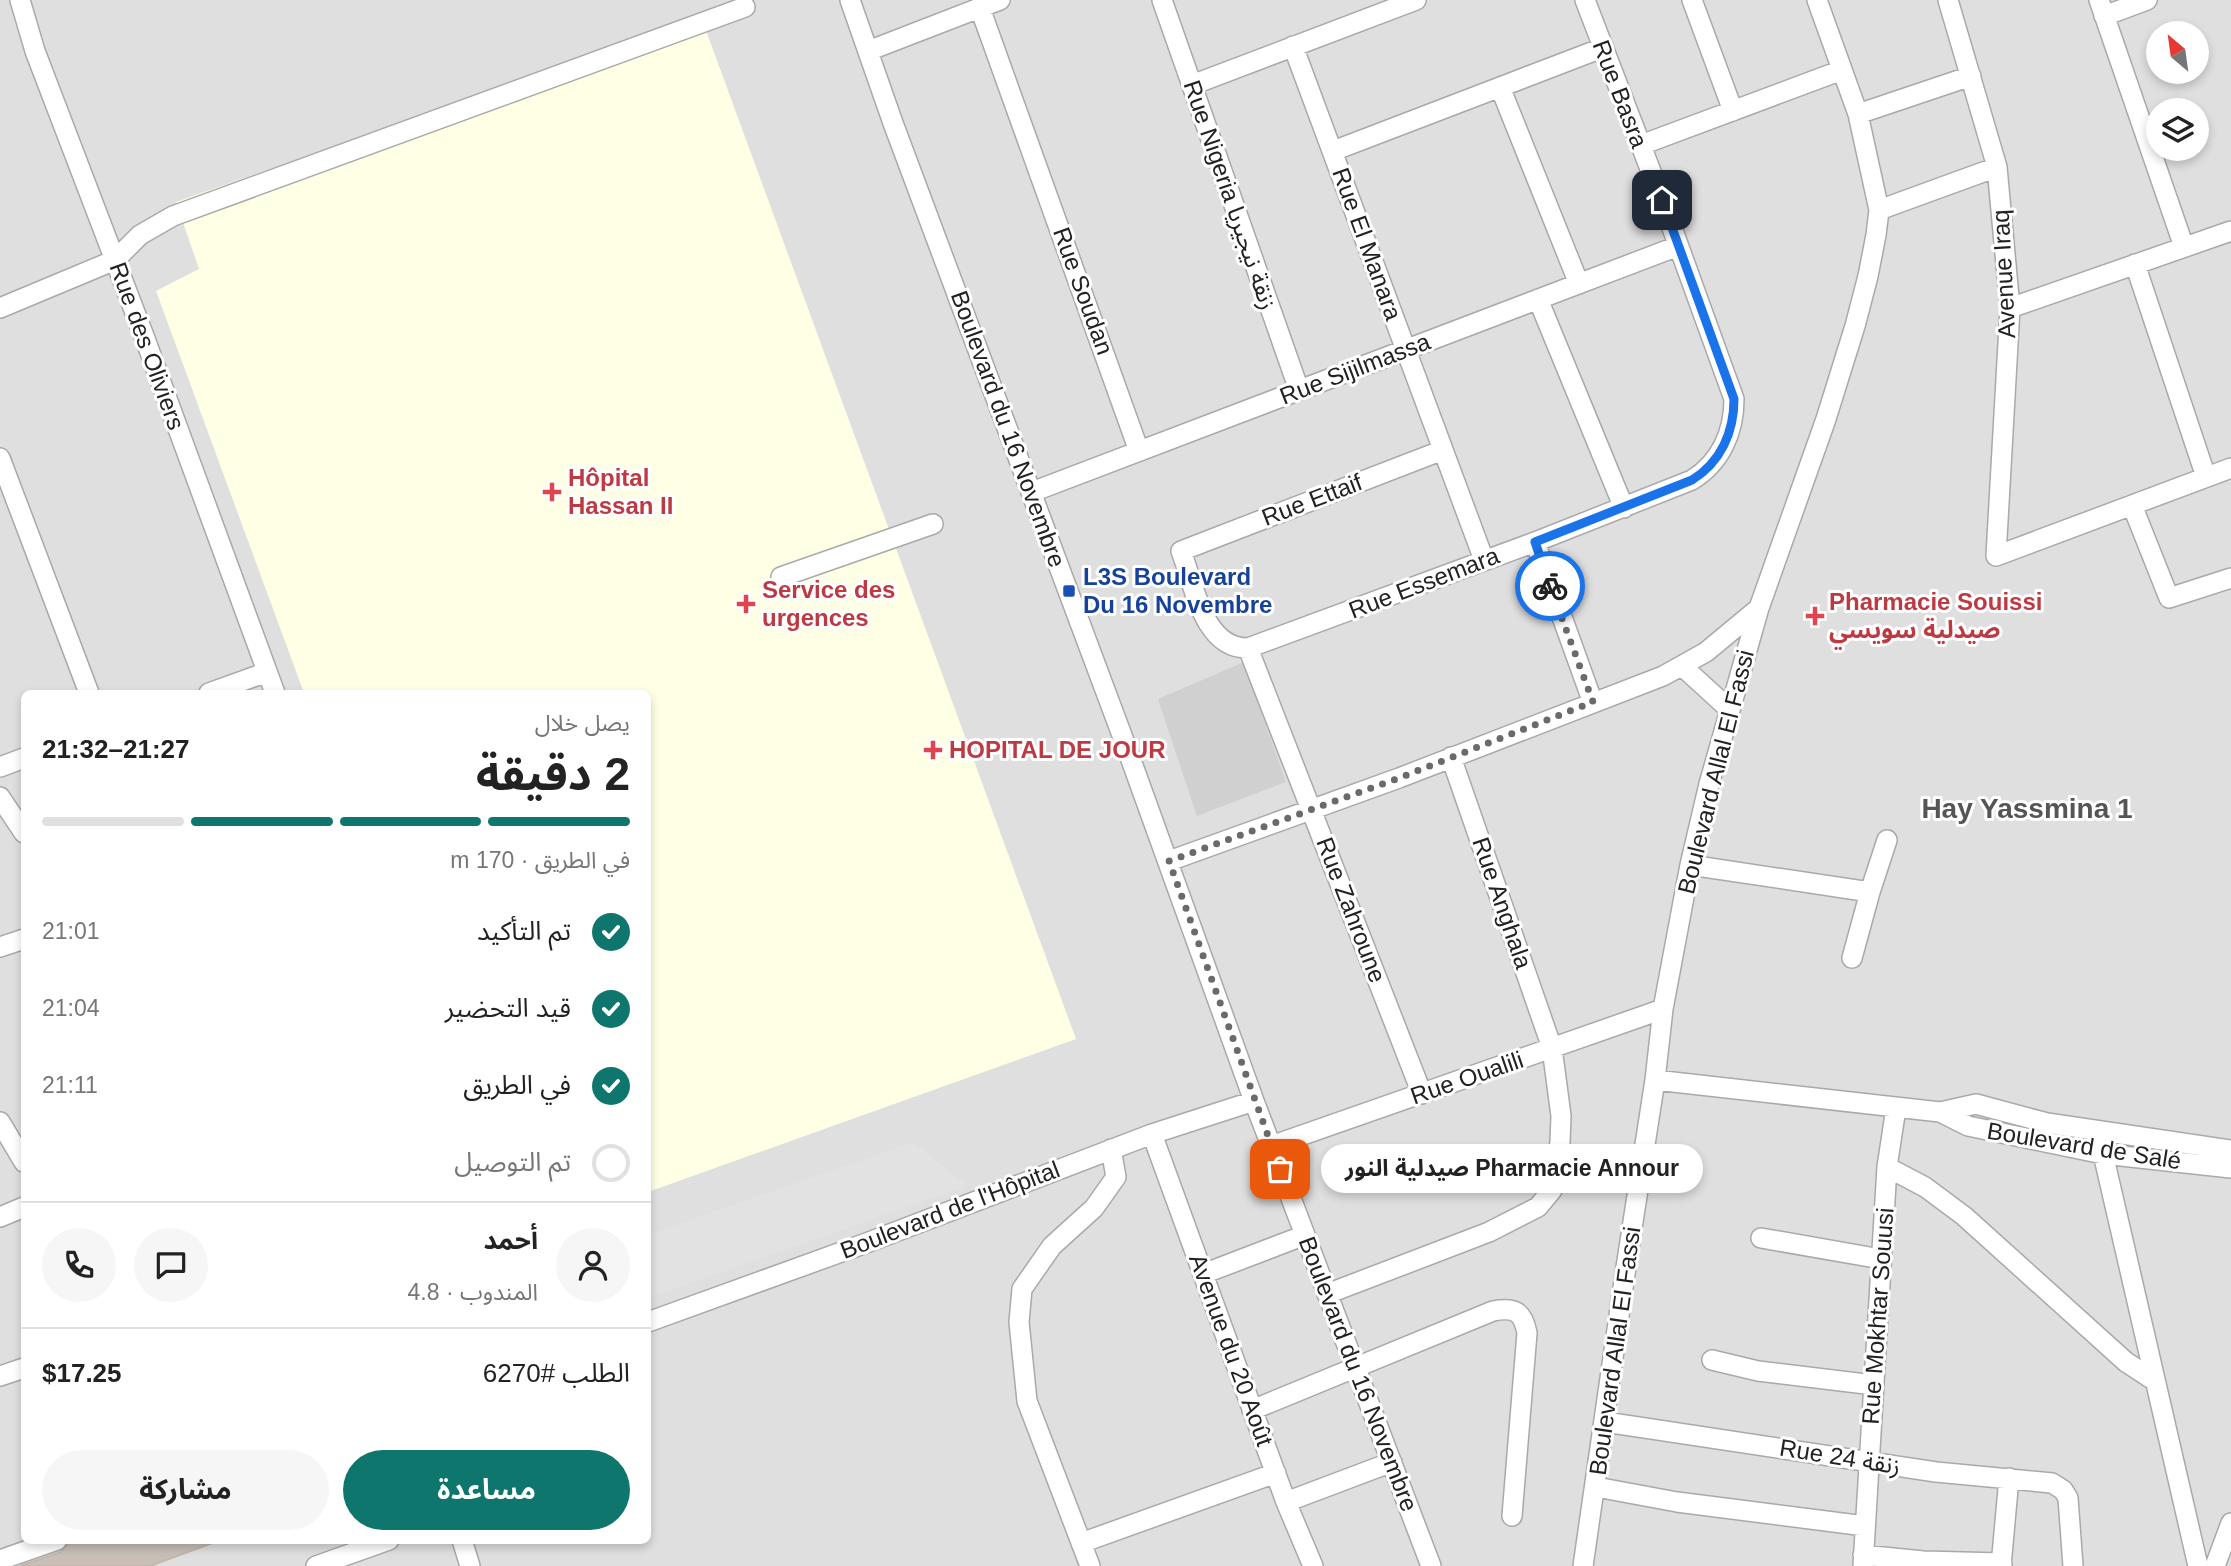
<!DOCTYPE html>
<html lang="ar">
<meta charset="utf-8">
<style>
body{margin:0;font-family:Arial,"Noto Sans Arabic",sans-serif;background:#f6f6f6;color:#222;direction:rtl;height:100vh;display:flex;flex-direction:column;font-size:26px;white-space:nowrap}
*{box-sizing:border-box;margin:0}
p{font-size:23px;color:#767676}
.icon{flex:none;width:38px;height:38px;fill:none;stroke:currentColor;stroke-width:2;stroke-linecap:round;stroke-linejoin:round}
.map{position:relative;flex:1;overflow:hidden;direction:ltr}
.side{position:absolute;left:21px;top:690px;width:630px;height:854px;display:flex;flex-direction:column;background:#fff;border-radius:10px;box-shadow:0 4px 10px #0003;direction:rtl}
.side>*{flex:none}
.needle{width:46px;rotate:331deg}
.fabs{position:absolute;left:2146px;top:21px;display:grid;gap:14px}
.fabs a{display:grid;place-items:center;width:63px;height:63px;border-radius:50%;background:#fff;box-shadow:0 4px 10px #0003;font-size:35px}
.pin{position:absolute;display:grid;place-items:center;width:60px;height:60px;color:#fff;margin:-30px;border-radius:14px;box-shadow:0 4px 10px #0006}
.courier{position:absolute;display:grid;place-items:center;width:70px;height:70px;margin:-35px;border:5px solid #1a73e8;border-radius:50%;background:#fff;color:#222;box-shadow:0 2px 9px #0007}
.bubble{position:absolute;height:49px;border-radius:24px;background:#fff;box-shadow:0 4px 10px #0003;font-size:23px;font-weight:700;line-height:49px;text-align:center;direction:rtl}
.headline em{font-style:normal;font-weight:700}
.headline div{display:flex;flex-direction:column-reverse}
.headline{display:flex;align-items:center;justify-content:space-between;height:119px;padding:0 21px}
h1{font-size:46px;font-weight:700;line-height:52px}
.bar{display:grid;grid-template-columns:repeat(4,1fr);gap:10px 7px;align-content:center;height:84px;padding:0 21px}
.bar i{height:9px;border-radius:5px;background:#e0e0e0}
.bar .active{background:#0f766e}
.bar p{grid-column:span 4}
.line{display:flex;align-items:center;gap:18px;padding:0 21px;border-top:2px solid #e0e0e0}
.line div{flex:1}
.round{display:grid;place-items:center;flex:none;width:74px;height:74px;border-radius:37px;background:#f6f6f6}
ol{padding:0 21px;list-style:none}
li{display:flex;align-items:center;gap:21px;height:77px}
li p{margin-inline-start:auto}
li .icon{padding:7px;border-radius:50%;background:#0f766e;color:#fff;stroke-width:4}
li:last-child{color:#767676}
li i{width:38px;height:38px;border:4px solid #e0e0e0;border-radius:50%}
.button{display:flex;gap:14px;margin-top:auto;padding:14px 21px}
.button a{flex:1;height:80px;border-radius:42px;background:#0f766e;color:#fff;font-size:28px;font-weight:700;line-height:80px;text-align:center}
.button a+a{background:#f6f6f6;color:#222}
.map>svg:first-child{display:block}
.residential{fill:#e0dfdf;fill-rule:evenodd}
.education{fill:#ffffe5}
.religious{fill:#d0d0d0}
.parking{fill:#e2e2e2}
.building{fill:#c7bfb8;stroke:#c4b6ab;stroke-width:2}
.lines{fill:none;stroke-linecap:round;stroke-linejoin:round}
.minor-casing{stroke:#a9a9a9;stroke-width:22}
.minor{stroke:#fff;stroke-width:19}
.done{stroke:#6b6a68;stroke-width:7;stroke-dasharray:0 12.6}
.route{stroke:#1a73e8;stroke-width:9}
.health-dot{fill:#e0444e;stroke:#fff;stroke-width:2.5}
.transit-dot{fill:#1a4fb4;stroke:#fff;stroke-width:2.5}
.labels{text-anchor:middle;stroke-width:6;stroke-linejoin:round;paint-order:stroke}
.street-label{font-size:24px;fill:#222;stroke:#fff}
.health-label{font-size:24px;font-weight:bold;fill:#be3a42;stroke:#fff;text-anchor:start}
.transit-label{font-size:24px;font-weight:bold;fill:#164399;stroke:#fff;text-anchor:start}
.quarter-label{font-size:28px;font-weight:bold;fill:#555;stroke:#fff}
</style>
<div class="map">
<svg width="2231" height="1566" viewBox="0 0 2231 1566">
<rect width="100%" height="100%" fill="#f2efe9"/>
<path class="residential" d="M 0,0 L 2231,0 L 2231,1566 L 0,1566 ZM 2158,33 L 2196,33 L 2196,72 L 2158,72 ZM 2158,110 L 2196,110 L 2196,149 L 2158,149 ZM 24,693 L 648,693 L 648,1540 L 24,1540 Z"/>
<path class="education" d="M 701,17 L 1076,1039 L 648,1192 L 648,693 L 304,693 L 156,291 L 199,269 L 176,202 Z"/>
<path class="religious" d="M 1244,662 L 1286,782 L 1197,816 L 1158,699 Z"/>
<path class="parking" d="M 913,1142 L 968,1186 L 648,1298 L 648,1254 L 652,1233 Z"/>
<path class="building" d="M 80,1540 L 215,1540 L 215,1542 L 150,1566 L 20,1566 L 61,1552 L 68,1544 Z"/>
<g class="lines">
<g class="minor-casing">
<path id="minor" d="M 20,0 L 35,51 L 144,336 L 275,693
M 850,0 L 893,123 L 1126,746 L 1254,1101 L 1431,1566
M 1162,0 L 1299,390
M 1692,0 L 1733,111
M 1948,0 L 1997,167 L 2010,308 L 1996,556 L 2231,468
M 2099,0 L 2184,247
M 980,8 L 1139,451
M 2104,16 L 2147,0
M 1293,46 L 1484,560
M 868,51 L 1000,0
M 1192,85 L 1416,0
M 1500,87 L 1579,284
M 1858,114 L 1971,76
M 1641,145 L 1842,70
M 1333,151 L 1602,48
M 1879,210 L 1997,167
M 2135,264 L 2206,477
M 1538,299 L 1624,508
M 0,308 L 115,260 L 140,235 L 173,216 L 745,7
M 2010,308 L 2231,231
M 1443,450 L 1181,551 C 1194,584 1203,649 1248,648 L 1535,542 L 1692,480 C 1721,462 1734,432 1734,399 L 1662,200 L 1585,0
M 0,458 L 89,693
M 1032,492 L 1678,246
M 2132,505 L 2169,598 L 2231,578
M 1535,542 L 1593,703
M 781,577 L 933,524
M 1248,648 L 1422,1094
M 1683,667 L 1729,709
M 209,693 L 267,672
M 0,767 L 24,758
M 0,797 L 24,833
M 1169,861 L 1399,778 L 1663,676 L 1706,652 L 1759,608
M 1690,865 L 1870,892 L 1852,958
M 1870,892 L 1887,840
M 0,947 L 24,939
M 1655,1080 L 1940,1112 L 1976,1104 L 2047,1123 L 2231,1150
M 1940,1112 L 1968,1126 L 2103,1154 L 2231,1168
M 0,1122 L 24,1162
M 2098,1132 L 2198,1566
M 1152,1134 L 1286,1502 L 1313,1566
M 1271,1146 L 1663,1009
M 1887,1167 L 1925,1187 L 1964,1216 L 2126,1362 L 2155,1381
M 0,1217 L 24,1207
M 1761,1238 L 1881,1259
M 1203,1274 L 1305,1235
M 1327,1294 L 1489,1232 L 1538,1207 L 1552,1190 L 1560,1142 L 1561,1116 L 1552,1048 L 1451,757
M 648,1322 L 869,1242 L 1152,1134 L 1254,1101
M 1712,1360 L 1758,1371 L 1874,1385
M 0,1376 L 24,1368
M 1252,1410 L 1493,1311 C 1514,1307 1523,1311 1527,1333 L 1512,1516
M 1605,1422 L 1936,1472 L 2052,1483 L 2063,1490 L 2068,1498 L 2073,1566
M 1596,1487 L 1677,1502 L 1865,1526
M 1286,1502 L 1392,1462
M 462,1540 L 470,1566
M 1081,1543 L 1276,1473
M 1863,1555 L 1923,1561 L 2002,1563
M 0,1560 L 57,1540
M 316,1566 L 389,1540
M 1090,1566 L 1027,1401 L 1019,1322 L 1022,1289 L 1052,1246 L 1094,1208 L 1116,1177 L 1111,1149
M 1583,1566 L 1626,1267 L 1655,1080 L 1663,1009 L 1690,865 L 1709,784 L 1759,608 L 1826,419 L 1855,326 L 1868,276 L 1876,235 L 1879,210 L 1858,114 L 1817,0
M 1863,1566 L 1887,1167 L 1896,1108
M 2001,1566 L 2009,1478
M 2215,1566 L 2231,1523"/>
</g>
<use href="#minor" class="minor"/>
</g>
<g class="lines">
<path class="done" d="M 1280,1169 L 1169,861 L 1399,778 L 1593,702 L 1550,586"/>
<path class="route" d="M 1550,586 L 1535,542 L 1692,480 C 1721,462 1734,432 1734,399 L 1662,200"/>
</g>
<g class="health-dot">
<path d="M548.5 481.5h7v7h7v7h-7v7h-7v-7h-7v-7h7z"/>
<path d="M742.5 593.5h7v7h7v7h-7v7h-7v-7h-7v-7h7z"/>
<path d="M1811.5 605.5h7v7h7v7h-7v7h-7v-7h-7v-7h7z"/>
<path d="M929.5 739.5h7v7h7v7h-7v7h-7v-7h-7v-7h7z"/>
</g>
<rect class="transit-dot" x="1062" y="584" width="14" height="14" rx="3.5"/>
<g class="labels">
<g class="street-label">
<text transform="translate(1620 94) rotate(69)" y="8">Rue Basra</text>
<text transform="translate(1230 195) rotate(71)" y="8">Rue Nigeria زنقة نيجيريا</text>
<text transform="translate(1367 244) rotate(70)" y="8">Rue El Manara</text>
<text transform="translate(2004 274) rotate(-93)" y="8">Avenue Iraq</text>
<text transform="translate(1083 291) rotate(70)" y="8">Rue Soudan</text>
<text transform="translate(147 346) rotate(70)" y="8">Rue des Oliviers</text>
<text transform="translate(1355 369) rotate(-21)" y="8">Rue Sijilmassa</text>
<text transform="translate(1008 429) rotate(70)" y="8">Boulevard du 16 Novembre</text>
<text transform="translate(1312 500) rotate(-21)" y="8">Rue Ettaif</text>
<text transform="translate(1424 583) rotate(-21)" y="8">Rue Essemara</text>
<text transform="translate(1716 772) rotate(-76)" y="8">Boulevard Allal El Fassi</text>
<text transform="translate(1502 903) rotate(71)" y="8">Rue Anghala</text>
<text transform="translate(1351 910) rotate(69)" y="8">Rue Zahroune</text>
<text transform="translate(1467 1078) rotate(-19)" y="8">Rue Oualili</text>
<text transform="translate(2084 1146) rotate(9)" y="8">Boulevard de Salé</text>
<text transform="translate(950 1210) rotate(-21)" y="8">Boulevard de l'Hôpital</text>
<text transform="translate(1878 1316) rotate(-86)" y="8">Rue Mokhtar Souusi</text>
<text transform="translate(1231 1350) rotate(70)" y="8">Avenue du 20 Août</text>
<text transform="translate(1615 1351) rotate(-82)" y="8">Boulevard Allal El Fassi</text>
<text transform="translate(1358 1374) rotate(69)" y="8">Boulevard du 16 Novembre</text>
<text transform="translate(1840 1457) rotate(9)" y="8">Rue 24 زنقة</text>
</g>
<g class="health-label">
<text x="568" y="486">Hôpital<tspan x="568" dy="28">Hassan II</tspan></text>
<text x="762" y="598">Service des<tspan x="762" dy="28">urgences</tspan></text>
<text x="1829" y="610">Pharmacie Souissi<tspan x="1829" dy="28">صيدلية سويسي</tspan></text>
<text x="949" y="758">HOPITAL DE JOUR</text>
</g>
<g class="transit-label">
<text x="1083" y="585">L3S Boulevard<tspan x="1083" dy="28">Du 16 Novembre</tspan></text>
</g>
<g class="quarter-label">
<text x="2027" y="818">Hay Yassmina 1</text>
</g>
</g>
</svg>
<div class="fabs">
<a><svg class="needle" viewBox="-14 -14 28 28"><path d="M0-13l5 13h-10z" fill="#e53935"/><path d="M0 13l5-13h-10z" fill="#767676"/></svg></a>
<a><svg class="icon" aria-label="layers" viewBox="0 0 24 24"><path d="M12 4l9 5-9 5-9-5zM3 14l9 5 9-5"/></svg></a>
</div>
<div class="pin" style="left:1280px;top:1169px;background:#ea580c"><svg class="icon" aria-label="bag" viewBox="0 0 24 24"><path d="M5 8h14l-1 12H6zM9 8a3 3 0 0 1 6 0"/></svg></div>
<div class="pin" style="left:1662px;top:200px;background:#1f2937"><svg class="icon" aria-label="home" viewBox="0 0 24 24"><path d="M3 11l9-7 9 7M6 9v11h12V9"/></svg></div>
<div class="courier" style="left:1550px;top:586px"><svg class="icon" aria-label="bike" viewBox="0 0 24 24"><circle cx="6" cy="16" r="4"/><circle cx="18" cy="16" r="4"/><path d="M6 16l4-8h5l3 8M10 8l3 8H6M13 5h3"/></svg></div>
<div class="bubble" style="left:1321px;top:1144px;width:382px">Pharmacie Annour صيدلية النور</div>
<section class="side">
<div class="headline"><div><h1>2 دقيقة</h1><p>يصل خلال</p></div><em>21:27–21:32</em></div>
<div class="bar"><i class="active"></i><i class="active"></i><i class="active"></i><i></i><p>في الطريق · 170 m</p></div>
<ol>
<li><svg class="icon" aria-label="check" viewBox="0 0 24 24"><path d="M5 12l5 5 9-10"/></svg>تم التأكيد<p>21:01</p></li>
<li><svg class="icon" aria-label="check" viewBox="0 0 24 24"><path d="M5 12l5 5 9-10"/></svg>قيد التحضير<p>21:04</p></li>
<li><svg class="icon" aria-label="check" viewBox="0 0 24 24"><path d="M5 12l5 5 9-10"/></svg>في الطريق<p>21:11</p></li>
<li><i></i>تم التوصيل</li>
</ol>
<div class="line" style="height:126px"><a class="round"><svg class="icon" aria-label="person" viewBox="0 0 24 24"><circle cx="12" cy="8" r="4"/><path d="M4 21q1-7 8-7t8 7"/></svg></a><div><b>أحمد</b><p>المندوب · 4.8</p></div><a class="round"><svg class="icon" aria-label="chat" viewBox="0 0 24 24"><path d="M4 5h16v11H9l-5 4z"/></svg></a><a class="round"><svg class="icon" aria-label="phone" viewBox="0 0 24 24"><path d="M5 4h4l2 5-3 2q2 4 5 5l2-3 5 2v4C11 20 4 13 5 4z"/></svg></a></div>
<div class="line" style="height:91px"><div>الطلب #6270</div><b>$17.25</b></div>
<div class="button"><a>مساعدة</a><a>مشاركة</a></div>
</section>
</div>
